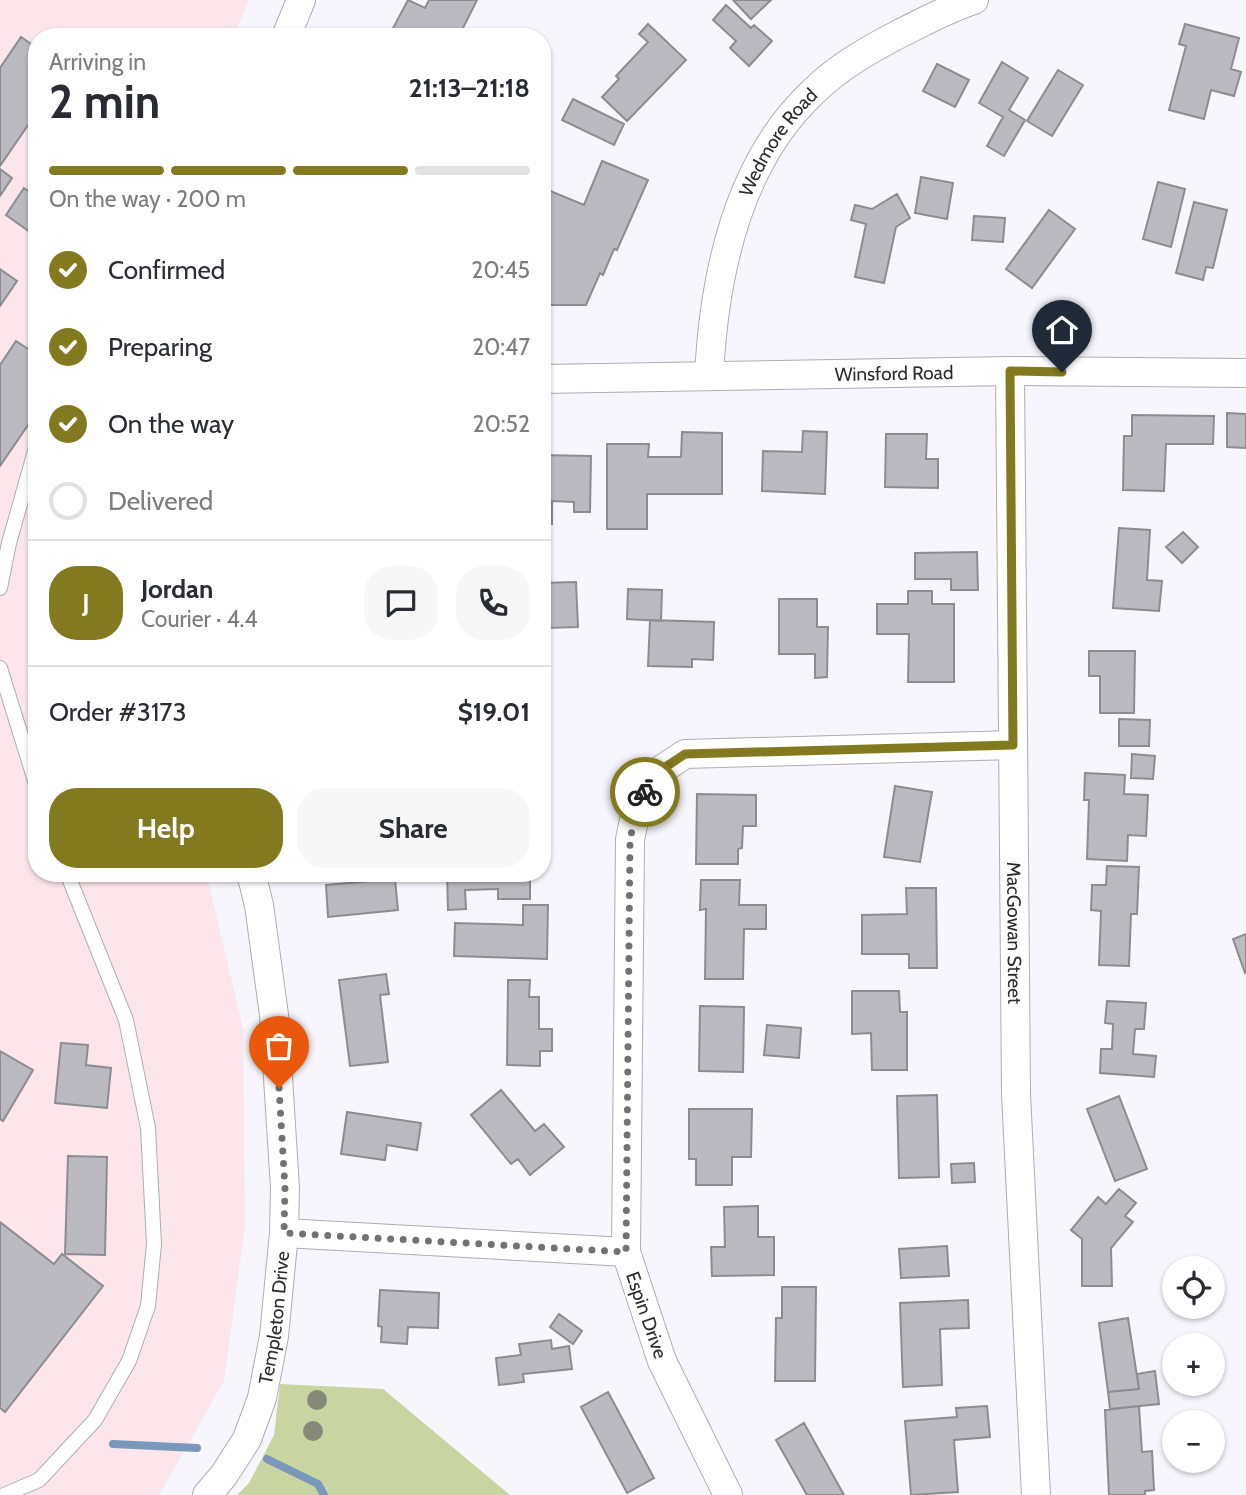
<!DOCTYPE html>
<meta charset="utf-8">
<style>
body{margin:0;font-family:Cabin,sans-serif;background:#f7f7f7;color:#2b2b33;height:100vh;display:flex;flex-direction:column;font-size:26px;white-space:nowrap}
*{box-sizing:border-box;margin:0}
p{font-size:23px;color:#7c7c81}
.icon{flex:none;width:38px;height:38px;fill:none;stroke:currentColor;stroke-width:2;stroke-linecap:round;stroke-linejoin:round}
.map{position:relative;flex:1;overflow:hidden}
.details{position:absolute;left:28px;top:28px;width:523px;height:854px;display:flex;flex-direction:column;background:#fff;border-radius:28px;box-shadow:0 2px 5px #0004}
.details>*{flex:none}
.controls{position:absolute;left:1162px;top:1256px;display:grid;gap:14px}
.controls a{display:grid;place-items:center;width:63px;height:63px;border-radius:50%;background:#fff;box-shadow:0 2px 5px #0004;font-size:35px}
.pin{position:absolute;display:grid;place-items:center;width:60px;height:60px;color:#fff;margin:-72px -30px;border-radius:50% 50% 50% 0;rotate:-45deg;box-shadow:0 0 7px #0007}
.pin .icon{rotate:45deg}
.courier{position:absolute;display:grid;place-items:center;width:70px;height:70px;margin:-35px;border:5px solid #83791e;border-radius:50%;background:#fff;color:#222;box-shadow:0 2px 9px #0007}
.summary em{font-style:normal;font-weight:700}
.summary div{display:flex;flex-direction:column-reverse}
.summary{display:flex;align-items:center;justify-content:space-between;height:119px;padding:0 21px}
h1{font-size:46px;font-weight:700;line-height:52px}
.bar{display:grid;grid-template-columns:repeat(4,1fr);gap:10px 7px;align-content:center;height:84px;padding:0 21px}
.bar i{height:9px;border-radius:5px;background:#e1e1e2}
.bar .active{background:#83791e}
.bar p{grid-column:span 4}
.line{display:flex;align-items:center;gap:18px;padding:0 21px;border-top:2px solid #e1e1e2}
.line div{flex:1}
.round{display:grid;place-items:center;flex:none;width:74px;height:74px;border-radius:28px;background:#f7f7f7}
ol{padding:0 21px;list-style:none}
li{display:flex;align-items:center;gap:21px;height:77px}
li p{margin-inline-start:auto}
li .icon{padding:7px;border-radius:50%;background:#83791e;color:#fff;stroke-width:4}
li:last-child{color:#7c7c81}
li i{width:38px;height:38px;border:4px solid #e1e1e2;border-radius:50%}
.action{display:flex;gap:14px;margin-top:auto;padding:14px 21px}
.action a{flex:1;height:80px;border-radius:28px;background:#83791e;color:#fff;font-size:28px;font-weight:700;line-height:80px;text-align:center}
.action a+a{background:#f7f7f7;color:#2b2b33}
.map>svg:first-child{display:block}
.education{fill:#fce6ec}
.green{fill:#c8d5a1}
.lines{fill:none;stroke-linecap:round;stroke-linejoin:round}
.stream{stroke:#7998bc;stroke-width:8}
.building{fill:#bbbac0;stroke:#8d8c92;stroke-width:2}
.lane-casing{stroke:#aeadb3;stroke-width:16}
.street-casing{stroke:#aeadb3;stroke-width:30}
.lane{stroke:#fff;stroke-width:14}
.street{stroke:#fff;stroke-width:28}
.tree{fill:#868979}
.done{stroke:#727175;stroke-width:7;stroke-dasharray:0 12.6}
.route{stroke:#83791e;stroke-width:9}
.labels{text-anchor:middle;stroke-width:5;stroke-linejoin:round;paint-order:stroke}
.street-label{font-size:19px;fill:#2b2a2d;stroke:#fff}
</style>
<div class="map">
<svg width="1246" height="1495" viewBox="0 0 1246 1495">
<rect width="100%" height="100%" fill="#f7f6fc"/>
<path class="education" d="M 0,0 L 249,0 L 233,37 L 37,37 L 37,873 L 206,873 L 243,1027 L 245,1226 L 224,1381 L 159,1495 L 0,1495 Z"/>
<path class="green" d="M 280,1384 L 383,1389 L 510,1495 L 237,1495 L 249,1483 L 274,1435 Z"/>
<g class="lines">
<path class="stream" d="M 113,1444 L 197,1448
M 267,1459 L 318,1484 L 324,1495"/>
</g>
<path class="building" d="M 408,0 L 425,8 L 429,0 L 477,0 L 462,30 L 471,35 L 470,37 L 400,37 L 391,32 Z
M 733,0 L 771,0 L 751,19 Z
M 726,5 L 751,28 L 754,25 L 772,41 L 749,66 L 730,48 L 736,41 L 713,20 Z
M 648,24 L 686,60 L 627,121 L 602,97 L 619,79 L 616,76 L 648,42 L 639,34 Z
M 1185,24 L 1239,38 L 1231,69 L 1241,72 L 1234,96 L 1211,90 L 1204,119 L 1169,110 L 1186,46 L 1179,44 Z
M 21,37 L 37,48 L 37,112 L 0,166 L 0,68 Z
M 1002,62 L 1028,78 L 1009,110 L 1025,120 L 1004,156 L 987,146 L 1003,117 L 979,103 Z
M 937,64 L 969,80 L 955,107 L 923,91 Z
M 1058,70 L 1083,85 L 1052,136 L 1027,121 Z
M 573,99 L 624,124 L 614,145 L 562,120 Z
M 602,161 L 648,180 L 617,250 L 614,249 L 603,275 L 600,273 L 586,305 L 542,305 L 542,203 L 548,190 L 584,205 Z
M 0,169 L 12,178 L 0,196 Z
M 921,177 L 953,183 L 947,219 L 915,213 Z
M 1158,182 L 1185,189 L 1171,247 L 1143,239 Z
M 24,188 L 37,197 L 37,237 L 6,215 Z
M 897,194 L 910,218 L 896,227 L 884,283 L 855,277 L 866,224 L 851,220 L 855,205 L 872,209 Z
M 1194,202 L 1227,210 L 1213,268 L 1206,267 L 1203,280 L 1176,273 Z
M 1049,210 L 1075,229 L 1032,288 L 1006,269 Z
M 974,216 L 1005,218 L 1003,242 L 972,240 Z
M 0,269 L 17,281 L 0,306 Z
M 16,341 L 37,355 L 37,412 L 0,466 L 0,365 Z
M 1227,413 L 1246,414 L 1246,448 L 1227,447 Z
M 1132,415 L 1214,416 L 1213,444 L 1166,444 L 1164,491 L 1123,490 L 1124,436 L 1132,436 Z
M 803,431 L 827,432 L 825,494 L 762,491 L 763,451 L 802,452 Z
M 682,432 L 722,433 L 722,494 L 647,494 L 647,529 L 607,529 L 607,444 L 649,444 L 648,457 L 681,457 Z
M 886,434 L 927,434 L 926,459 L 938,459 L 938,488 L 885,487 Z
M 542,455 L 591,456 L 590,512 L 574,512 L 574,502 L 552,501 L 552,524 L 542,524 Z
M 1119,528 L 1150,530 L 1147,580 L 1162,581 L 1159,611 L 1113,608 Z
M 1183,532 L 1198,547 L 1182,563 L 1166,547 Z
M 977,552 L 978,590 L 951,590 L 951,579 L 915,579 L 915,553 Z
M 576,582 L 578,627 L 545,628 L 545,620 L 542,620 L 542,583 Z
M 628,589 L 662,590 L 661,621 L 627,619 Z
M 908,591 L 932,591 L 932,604 L 954,604 L 954,682 L 908,682 L 909,634 L 877,634 L 877,604 L 908,604 Z
M 779,599 L 817,599 L 817,627 L 828,627 L 827,677 L 815,678 L 815,654 L 779,654 Z
M 650,620 L 714,622 L 713,660 L 692,659 L 692,667 L 648,666 Z
M 1089,651 L 1135,651 L 1134,713 L 1100,713 L 1100,676 L 1089,676 Z
M 1119,719 L 1150,720 L 1149,746 L 1119,746 Z
M 1132,754 L 1155,756 L 1153,779 L 1131,778 Z
M 1085,773 L 1125,775 L 1124,794 L 1148,795 L 1146,836 L 1128,835 L 1127,861 L 1087,859 L 1089,800 L 1084,800 Z
M 895,786 L 932,792 L 920,862 L 884,857 Z
M 697,794 L 756,795 L 756,826 L 743,826 L 742,848 L 738,849 L 738,864 L 696,864 Z
M 1107,866 L 1139,867 L 1137,914 L 1131,914 L 1129,966 L 1099,965 L 1101,911 L 1091,910 L 1092,885 L 1106,885 Z
M 447,873 L 530,873 L 530,899 L 498,899 L 498,889 L 465,890 L 466,909 L 448,910 Z
M 395,879 L 398,910 L 328,917 L 326,885 Z
M 701,880 L 740,880 L 739,905 L 766,905 L 766,929 L 744,929 L 743,979 L 705,979 L 706,909 L 700,910 Z
M 906,888 L 936,888 L 937,968 L 909,968 L 909,954 L 862,954 L 862,915 L 907,914 Z
M 523,905 L 548,905 L 547,959 L 454,956 L 455,923 L 523,925 Z
M 1246,934 L 1246,972 L 1245,973 L 1233,939 Z
M 386,974 L 389,994 L 380,995 L 388,1062 L 350,1066 L 339,980 Z
M 508,980 L 530,980 L 529,997 L 539,997 L 539,1029 L 552,1029 L 552,1051 L 540,1051 L 540,1066 L 507,1065 Z
M 852,991 L 899,991 L 900,1012 L 907,1012 L 907,1070 L 872,1070 L 871,1033 L 852,1034 Z
M 1107,1001 L 1146,1003 L 1144,1029 L 1135,1029 L 1133,1054 L 1156,1056 L 1154,1077 L 1100,1073 L 1101,1049 L 1112,1049 L 1113,1024 L 1105,1023 Z
M 700,1006 L 744,1007 L 743,1072 L 699,1071 Z
M 767,1025 L 801,1028 L 799,1058 L 764,1055 Z
M 61,1043 L 88,1045 L 86,1065 L 111,1068 L 107,1108 L 55,1103 Z
M 0,1051 L 33,1070 L 3,1121 L 0,1119 Z
M 501,1090 L 535,1131 L 544,1124 L 564,1147 L 530,1175 L 518,1159 L 511,1164 L 471,1115 Z
M 937,1095 L 939,1177 L 899,1178 L 897,1096 Z
M 1119,1096 L 1147,1169 L 1115,1181 L 1087,1109 Z
M 689,1109 L 752,1109 L 751,1157 L 732,1157 L 732,1185 L 696,1185 L 696,1159 L 689,1159 Z
M 347,1112 L 421,1123 L 417,1150 L 387,1145 L 385,1160 L 341,1154 Z
M 68,1156 L 107,1157 L 105,1255 L 65,1254 Z
M 974,1163 L 975,1182 L 952,1183 L 951,1164 Z
M 1119,1189 L 1136,1203 L 1125,1216 L 1133,1222 L 1111,1248 L 1112,1286 L 1082,1286 L 1082,1239 L 1071,1230 L 1098,1197 L 1106,1204 Z
M 758,1206 L 758,1237 L 774,1237 L 774,1275 L 712,1276 L 711,1247 L 725,1247 L 724,1207 Z
M 0,1222 L 54,1264 L 62,1254 L 103,1286 L 5,1412 L 0,1408 Z
M 947,1246 L 949,1276 L 901,1278 L 899,1249 Z
M 782,1287 L 816,1287 L 815,1381 L 775,1381 L 776,1318 L 782,1318 Z
M 380,1290 L 439,1293 L 438,1328 L 408,1327 L 407,1344 L 381,1342 L 382,1327 L 378,1326 Z
M 968,1300 L 969,1328 L 940,1329 L 942,1385 L 903,1387 L 900,1303 Z
M 559,1314 L 582,1331 L 573,1344 L 550,1327 Z
M 1128,1318 L 1139,1389 L 1108,1392 L 1099,1323 Z
M 551,1340 L 552,1349 L 569,1346 L 572,1369 L 523,1374 L 524,1382 L 499,1385 L 496,1358 L 521,1355 L 519,1344 Z
M 1155,1371 L 1159,1404 L 1110,1409 L 1108,1392 L 1139,1389 L 1137,1374 Z
M 608,1392 L 654,1478 L 627,1493 L 581,1407 Z
M 987,1406 L 990,1437 L 954,1440 L 958,1492 L 911,1495 L 905,1421 L 957,1417 L 956,1408 Z
M 1139,1406 L 1142,1452 L 1152,1451 L 1154,1490 L 1145,1491 L 1145,1495 L 1109,1495 L 1105,1410 Z
M 804,1423 L 844,1495 L 807,1495 L 776,1440 Z"/>
<g class="lines">
<g class="lane-casing">
<path id="lane" d="M 0,588 L 9,543 L 37,444
M 0,668 L 37,787
M 4,1495 L 39,1480 L 95,1420 L 129,1361 L 148,1306 L 154,1244 L 148,1128 L 126,1020 L 67,873"/>
</g>
<g class="street-casing">
<g id="street">
<path d="M 286,37 L 301,0"/>
<path id="s1" d="M 1010,371 L 1016,1094 L 1036,1495"/>
<path id="s2" d="M 709,376 C 714,276 737,163 813,92 C 838,67 870,49 901,33 C 925,21 949,8 974,0"/>
<path id="s3" d="M 542,379 L 1010,371 L 1246,373"/>
<path d="M 284,1233 L 626,1252"/>
<path id="s4" d="M 207,1495 L 224,1475 L 247,1439 L 262,1398 L 274,1336 L 284,1233 L 285,1188 L 274,1015 L 259,905 L 251,873"/>
<path d="M 728,1495 L 662,1361 L 626,1252 L 630,840 L 637,805 L 658,772 L 685,754 L 1013,745"/>
</g>
</g>
<use href="#lane" class="lane"/>
<use href="#street" class="street"/>
</g>
<g class="tree">
<circle cx="317" cy="1400" r="10"/>
<circle cx="313" cy="1431" r="10"/>
</g>
<g class="lines">
<path class="done" d="M 279,1088 L 285,1188 L 284,1233 L 626,1252 L 630,840 L 637,805 L 645,792"/>
<path class="route" d="M 645,792 L 658,772 L 685,754 L 1013,745 L 1010,371 L 1062,372"/>
</g>
<g class="labels">
<g class="street-label">
<text dy="7" stroke="none"><textPath href="#s2" startOffset="248">Wedmore Road</textPath></text>
<text dy="7" stroke="none"><textPath href="#s3" startOffset="352">Winsford Road</textPath></text>
<text dy="7" stroke="none"><textPath href="#s1" startOffset="562">MacGowan Street</textPath></text>
<text transform="translate(647 1315) rotate(71)" y="7">Espin Drive</text>
<text dy="7" stroke="none"><textPath href="#s4" startOffset="194">Templeton Drive</textPath></text>
</g>
</g>
</svg>
<div class="controls">
<a><svg class="icon" aria-label="locate" viewBox="0 0 24 24"><circle cx="12" cy="12" r="6"/><path d="M12 2v4M12 18v4M2 12h4M18 12h4"/></svg></a>
<a>+</a>
<a>−</a>
</div>
<div class="pin" style="left:279px;top:1088px;background:#ea580c"><svg class="icon" aria-label="bag" viewBox="0 0 24 24"><path d="M5 8h14l-1 12H6zM9 8a3 3 0 0 1 6 0"/></svg></div>
<div class="pin" style="left:1062px;top:372px;background:#1f2937"><svg class="icon" aria-label="home" viewBox="0 0 24 24"><path d="M3 11l9-7 9 7M6 9v11h12V9"/></svg></div>
<div class="courier" style="left:645px;top:792px"><svg class="icon" aria-label="bike" viewBox="0 0 24 24"><circle cx="6" cy="16" r="4"/><circle cx="18" cy="16" r="4"/><path d="M6 16l4-8h5l3 8M10 8l3 8H6M13 5h3"/></svg></div>
<section class="details">
<div class="summary"><div><h1>2 min</h1><p>Arriving in</p></div><em>21:13–21:18</em></div>
<div class="bar"><i class="active"></i><i class="active"></i><i class="active"></i><i></i><p>On the way · 200 m</p></div>
<ol>
<li><svg class="icon" aria-label="check" viewBox="0 0 24 24"><path d="M5 12l5 5 9-10"/></svg>Confirmed<p>20:45</p></li>
<li><svg class="icon" aria-label="check" viewBox="0 0 24 24"><path d="M5 12l5 5 9-10"/></svg>Preparing<p>20:47</p></li>
<li><svg class="icon" aria-label="check" viewBox="0 0 24 24"><path d="M5 12l5 5 9-10"/></svg>On the way<p>20:52</p></li>
<li><i></i>Delivered</li>
</ol>
<div class="line" style="height:126px"><b class="round" style="background:#83791e;color:#fff">J</b><div><b>Jordan</b><p>Courier · 4.4</p></div><a class="round"><svg class="icon" aria-label="chat" viewBox="0 0 24 24"><path d="M4 5h16v11H9l-5 4z"/></svg></a><a class="round"><svg class="icon" aria-label="phone" viewBox="0 0 24 24"><path d="M5 4h4l2 5-3 2q2 4 5 5l2-3 5 2v4C11 20 4 13 5 4z"/></svg></a></div>
<div class="line" style="height:91px"><div>Order #3173</div><b>$19.01</b></div>
<div class="action"><a>Help</a><a>Share</a></div>
</section>
</div>
